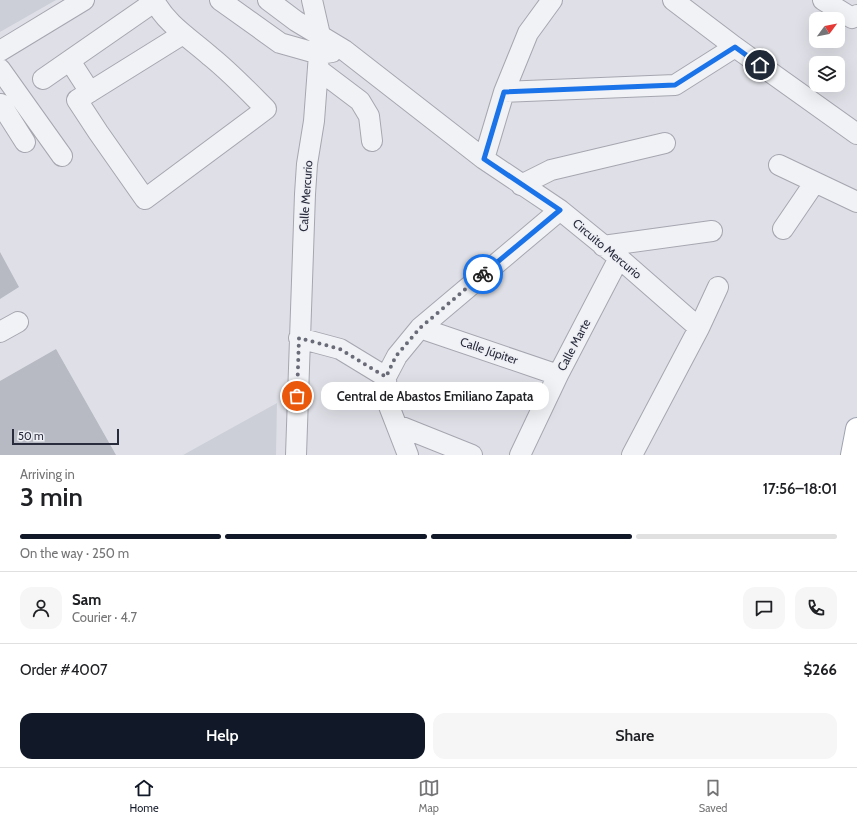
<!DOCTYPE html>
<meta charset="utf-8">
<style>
body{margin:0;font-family:Cabin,sans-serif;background:#f6f6f6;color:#202124;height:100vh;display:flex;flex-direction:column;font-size:15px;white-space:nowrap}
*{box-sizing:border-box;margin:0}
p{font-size:13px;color:#757577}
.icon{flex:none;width:22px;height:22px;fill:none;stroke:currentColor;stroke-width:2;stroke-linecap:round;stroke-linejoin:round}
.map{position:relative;height:455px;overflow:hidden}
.details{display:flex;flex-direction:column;background:#fff;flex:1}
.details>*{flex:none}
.needle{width:26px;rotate:58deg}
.controls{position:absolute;left:809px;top:12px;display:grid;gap:8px}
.controls a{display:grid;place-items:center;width:36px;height:36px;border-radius:8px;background:#fff;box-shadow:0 4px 16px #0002;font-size:20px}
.scale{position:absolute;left:12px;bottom:10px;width:107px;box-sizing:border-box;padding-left:4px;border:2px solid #292c3c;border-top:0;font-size:11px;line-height:14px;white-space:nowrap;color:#292c3c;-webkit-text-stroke:3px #eeeff5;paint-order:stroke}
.pin{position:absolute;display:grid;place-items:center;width:34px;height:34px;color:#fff;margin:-17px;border:2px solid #fff;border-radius:50%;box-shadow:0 1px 4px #0007}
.courier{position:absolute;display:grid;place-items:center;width:40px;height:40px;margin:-20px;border:3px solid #1a73e8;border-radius:50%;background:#fff;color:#222;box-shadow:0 1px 5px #0007}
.bubble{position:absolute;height:28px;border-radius:12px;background:#fff;box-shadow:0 4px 16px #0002;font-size:13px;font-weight:600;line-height:28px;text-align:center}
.head em{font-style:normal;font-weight:600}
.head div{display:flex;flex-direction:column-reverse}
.head{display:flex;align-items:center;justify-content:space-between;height:68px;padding:0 20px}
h1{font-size:26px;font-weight:600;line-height:30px}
.bar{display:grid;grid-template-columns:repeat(4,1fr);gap:6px 4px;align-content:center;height:48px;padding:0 20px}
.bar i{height:5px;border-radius:3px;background:#e0e0e0}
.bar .selected{background:#111827}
.bar p{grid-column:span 4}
.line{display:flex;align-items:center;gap:10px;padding:0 20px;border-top:1px solid #e0e0e0}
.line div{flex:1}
.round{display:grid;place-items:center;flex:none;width:42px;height:42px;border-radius:12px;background:#f6f6f6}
.action{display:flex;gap:8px;margin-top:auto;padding:8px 20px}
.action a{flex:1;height:46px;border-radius:12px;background:#111827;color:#fff;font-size:16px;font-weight:600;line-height:46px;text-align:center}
.action a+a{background:#f6f6f6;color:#202124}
.menu{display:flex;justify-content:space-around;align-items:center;height:56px;border-top:1px solid #e0e0e0;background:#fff;font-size:11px;color:#757577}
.menu a{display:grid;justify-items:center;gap:2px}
.menu .selected{color:#111827}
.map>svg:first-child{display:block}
.built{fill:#cdcfd8}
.building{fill:#b7b9c3}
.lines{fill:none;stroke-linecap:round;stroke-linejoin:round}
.minor-casing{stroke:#a5a6b0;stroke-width:22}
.major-casing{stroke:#9fa3b1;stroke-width:24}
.minor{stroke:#f1f2f5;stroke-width:20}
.major{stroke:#fff;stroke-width:22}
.done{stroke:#696b78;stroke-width:4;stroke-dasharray:0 7.2}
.route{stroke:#1a73e8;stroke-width:5}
.labels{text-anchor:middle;stroke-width:3;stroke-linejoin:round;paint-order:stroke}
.street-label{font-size:12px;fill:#292c3c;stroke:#eeeff5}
</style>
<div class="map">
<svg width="857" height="455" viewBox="0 0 857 455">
<rect width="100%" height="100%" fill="#dfe0e7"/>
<path class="built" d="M 0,0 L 56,0 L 0,32 Z
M 277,403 L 276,455 L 183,455 Z"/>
<path class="building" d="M 0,252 L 19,287 L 0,299 Z
M 56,349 L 116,455 L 0,455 L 0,381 Z"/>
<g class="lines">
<g class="minor-casing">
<path id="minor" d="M 154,0 C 166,24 191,39 210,56 C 230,72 248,91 266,109 L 145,199 L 98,132 L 77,100 L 183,34
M 220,0 L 280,43 L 319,54 L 332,52
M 268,0 L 296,21 L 344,50 L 484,159 L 560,210 L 619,258 L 699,328
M 673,0 L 735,47 L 857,134
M 823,0 L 852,18 L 857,15
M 0,51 L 84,0
M 70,61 L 90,92
M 0,69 L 62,156
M 319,70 L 360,101 L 369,116 L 372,141
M 43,79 L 154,2
M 504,92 L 675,85 L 735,47
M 1,104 L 25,142
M 484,159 L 504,92 L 528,33 L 552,0
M 779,165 L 857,202
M 521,185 L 551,170 L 665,143
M 783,229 L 815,182
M 603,246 L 712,231
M 420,328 L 558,375
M 0,332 L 18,322
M 299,338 L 340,349 L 386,377
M 397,425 L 472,455
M 296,455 L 305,194 L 307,164 L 314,121 L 319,54 L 320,35 L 312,0
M 408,455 L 387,401 L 386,377 L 397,356 L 420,328 L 560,210
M 520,455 L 558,375 L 619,258
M 632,455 L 699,328 L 718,287"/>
</g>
<g class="major-casing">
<path id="major" d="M 852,455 L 857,429"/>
</g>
<use href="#minor" class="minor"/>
<use href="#major" class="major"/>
</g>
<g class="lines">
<path class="done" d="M 297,396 L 299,338 L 340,349 L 386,377 L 396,356 L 420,328 L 483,274"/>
<path class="route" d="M 483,274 L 560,210 L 484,159 L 504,92 L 675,85 L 735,47 L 760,65"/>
</g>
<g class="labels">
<g class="street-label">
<text transform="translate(306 196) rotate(-86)" y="4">Calle Mercurio</text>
<text transform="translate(607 249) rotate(40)" y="4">Circuito Mercurio</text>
<text transform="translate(574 345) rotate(-62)" y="4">Calle Marte</text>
<text transform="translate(489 351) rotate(19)" y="4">Calle Júpiter</text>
</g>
</g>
</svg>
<div class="controls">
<a><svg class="needle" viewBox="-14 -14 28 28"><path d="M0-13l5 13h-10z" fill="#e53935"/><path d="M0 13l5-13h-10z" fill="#757577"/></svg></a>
<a><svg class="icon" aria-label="layers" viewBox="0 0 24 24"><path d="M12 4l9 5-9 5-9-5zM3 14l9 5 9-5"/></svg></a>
</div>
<div class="scale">50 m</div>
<div class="pin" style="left:297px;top:396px;background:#ea580c"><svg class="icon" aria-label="bag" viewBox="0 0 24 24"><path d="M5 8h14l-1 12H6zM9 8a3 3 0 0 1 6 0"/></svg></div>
<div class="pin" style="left:760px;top:65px;background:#1f2937"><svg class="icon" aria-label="home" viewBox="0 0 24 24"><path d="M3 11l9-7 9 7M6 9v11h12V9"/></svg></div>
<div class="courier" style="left:483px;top:274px"><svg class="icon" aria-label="bike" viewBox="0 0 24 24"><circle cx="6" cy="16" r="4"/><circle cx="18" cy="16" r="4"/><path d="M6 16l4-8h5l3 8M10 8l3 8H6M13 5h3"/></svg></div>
<div class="bubble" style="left:321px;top:382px;width:228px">Central de Abastos Emiliano Zapata</div>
</div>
<section class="details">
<div class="head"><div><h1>3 min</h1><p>Arriving in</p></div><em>17:56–18:01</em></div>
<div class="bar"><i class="selected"></i><i class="selected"></i><i class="selected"></i><i></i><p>On the way · 250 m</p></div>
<div class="line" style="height:72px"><a class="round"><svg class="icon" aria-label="person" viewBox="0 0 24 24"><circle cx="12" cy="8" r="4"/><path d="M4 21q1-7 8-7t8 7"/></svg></a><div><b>Sam</b><p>Courier · 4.7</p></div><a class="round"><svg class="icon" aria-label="chat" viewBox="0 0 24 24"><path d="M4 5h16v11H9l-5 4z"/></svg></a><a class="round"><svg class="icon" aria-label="phone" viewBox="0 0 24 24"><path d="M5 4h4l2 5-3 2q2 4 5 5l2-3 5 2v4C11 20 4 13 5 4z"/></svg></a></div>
<div class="line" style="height:52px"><div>Order #4007</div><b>$266</b></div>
<div class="action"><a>Help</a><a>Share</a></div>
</section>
<nav class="menu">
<a class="selected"><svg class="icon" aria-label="home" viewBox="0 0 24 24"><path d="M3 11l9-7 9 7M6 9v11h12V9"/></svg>Home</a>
<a><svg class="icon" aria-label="map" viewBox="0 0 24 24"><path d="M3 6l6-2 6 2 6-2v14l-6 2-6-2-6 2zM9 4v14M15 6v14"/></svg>Map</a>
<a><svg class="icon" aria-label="saved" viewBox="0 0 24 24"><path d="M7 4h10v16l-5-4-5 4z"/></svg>Saved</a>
</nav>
